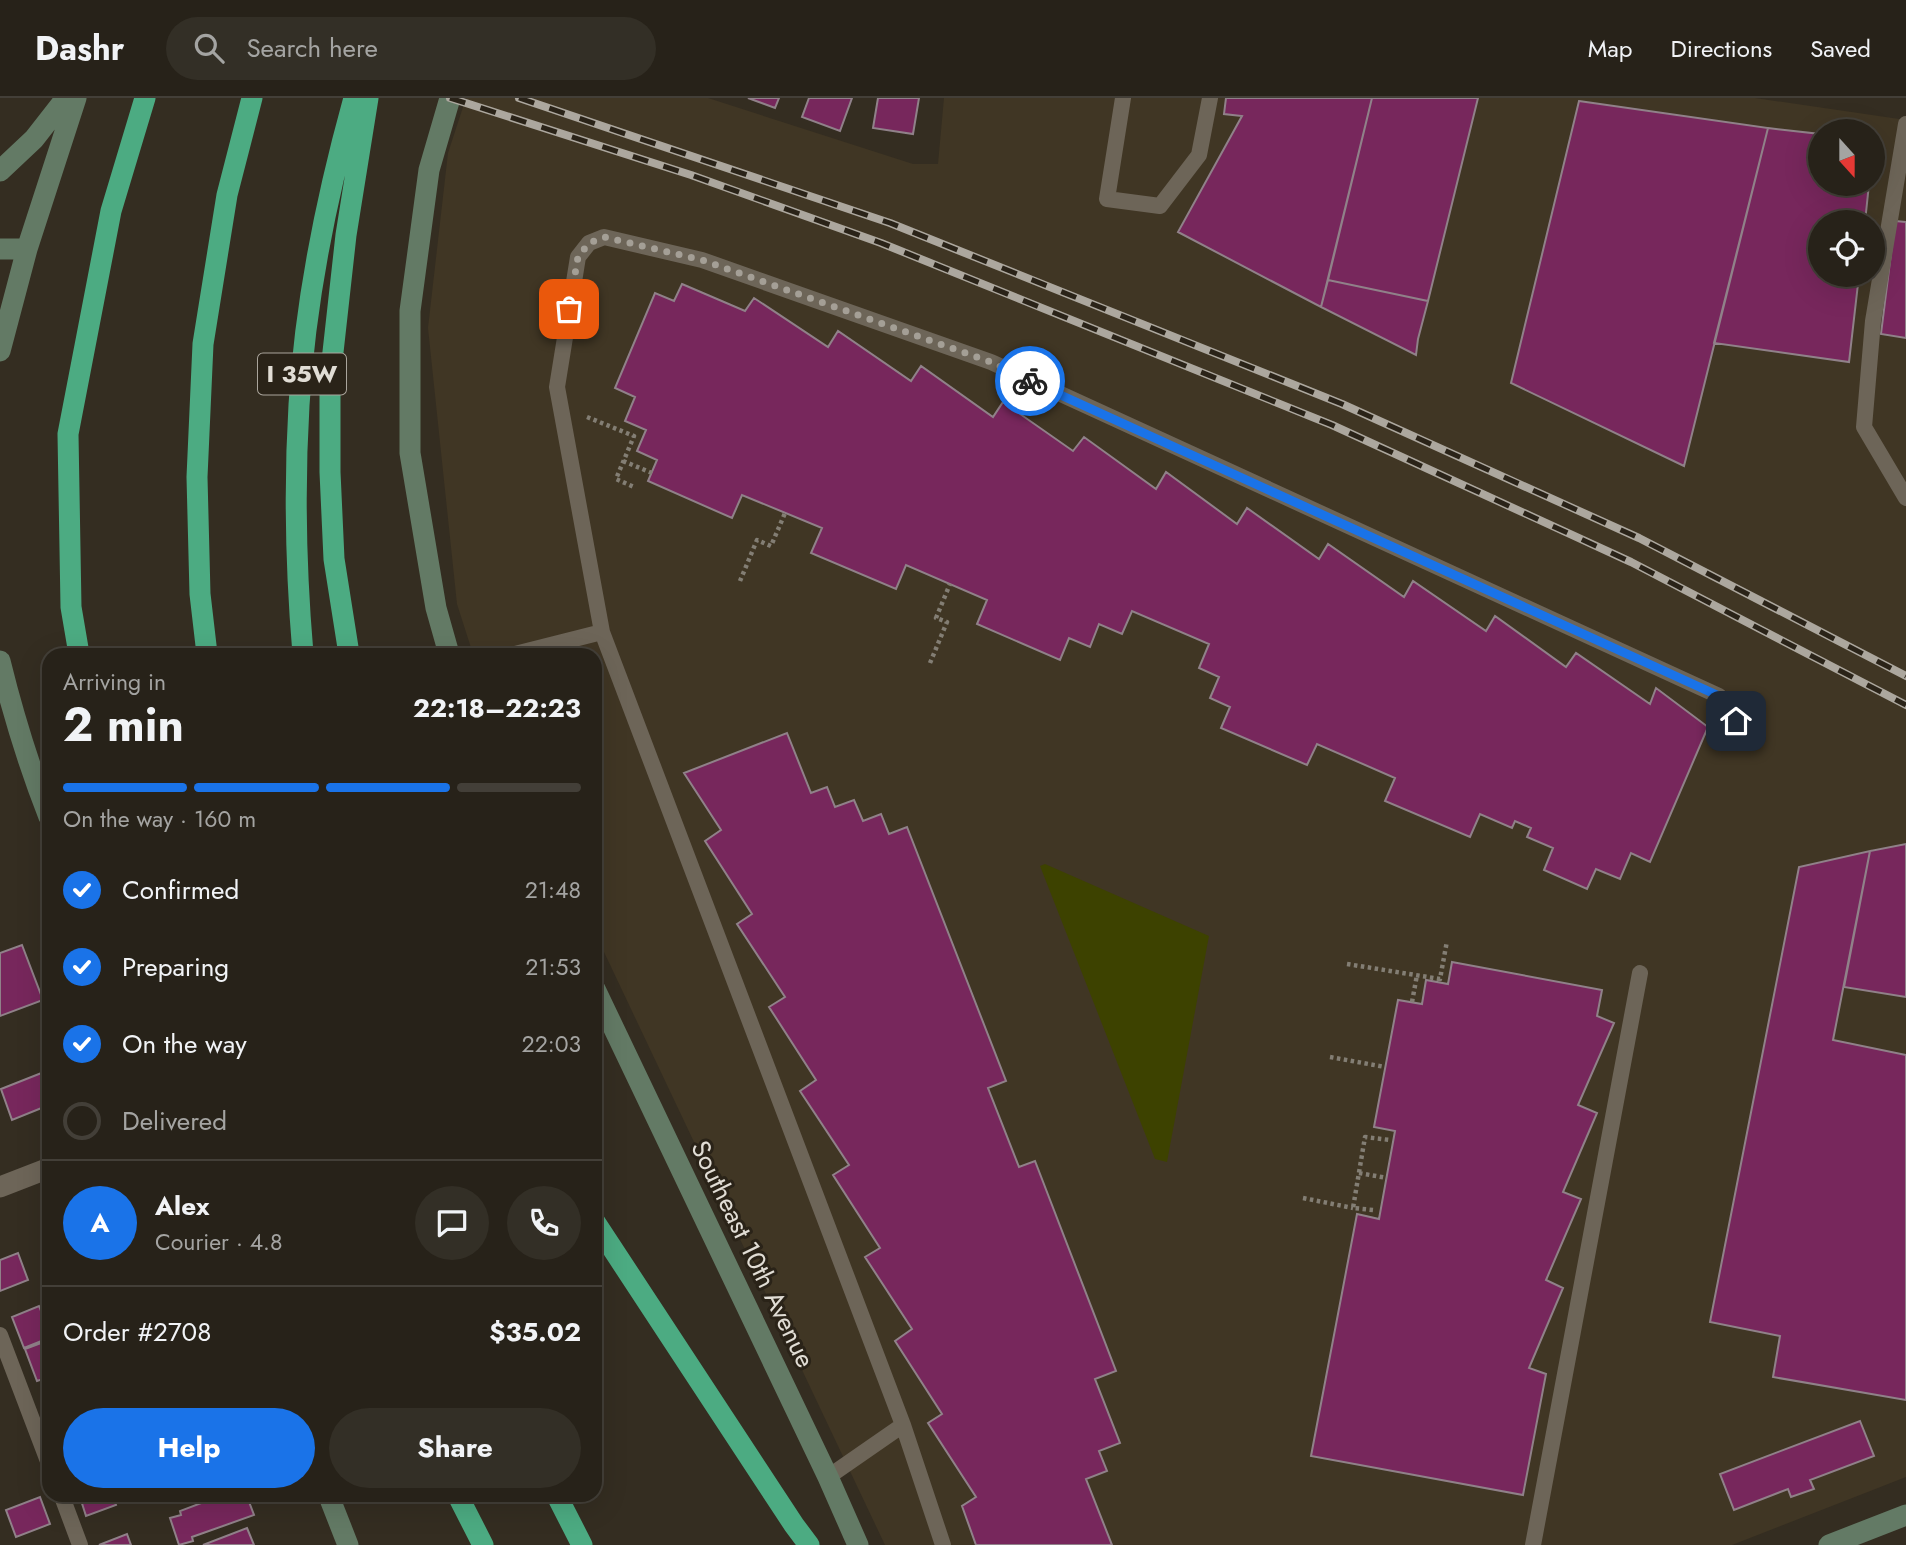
<!DOCTYPE html>
<meta charset="utf-8">
<style>
body{margin:0;font-family:Jost,sans-serif;background:#332f26;color:#f1f3f6;height:100vh;display:flex;flex-direction:column;font-size:26px;white-space:nowrap}
*{box-sizing:border-box;margin:0}
p{font-size:23px;color:#a4a4a2}
.icon{flex:none;width:38px;height:38px;fill:none;stroke:currentColor;stroke-width:2;stroke-linecap:round;stroke-linejoin:round}
.map{position:relative;flex:1;overflow:hidden}
.drawer{position:absolute;left:42px;top:550px;width:560px;height:854px;display:flex;flex-direction:column;background:#272219;border-radius:21px;box-shadow:0 7px 28px #0002,0 0 0 2px #433f38}
.drawer>*{flex:none}
.needle{width:46px;rotate:159deg}
.buttons{position:absolute;left:1808px;top:21px;display:grid;gap:14px}
.buttons a{display:grid;place-items:center;width:77px;height:77px;border-radius:50%;background:#272219;box-shadow:0 7px 28px #0002,0 0 0 2px #433f38;font-size:35px}
.pin{position:absolute;display:grid;place-items:center;width:60px;height:60px;color:#fff;margin:-30px;border-radius:14px;box-shadow:0 4px 10px #0006}
.courier{position:absolute;display:grid;place-items:center;width:70px;height:70px;margin:-35px;border:5px solid #1a73e8;border-radius:50%;background:#fff;color:#222;box-shadow:0 2px 9px #0007}
.headline em{font-style:normal;font-weight:700}
.headline div{display:flex;flex-direction:column-reverse}
.headline{display:flex;align-items:center;justify-content:space-between;height:119px;padding:0 21px}
h1{font-size:46px;font-weight:700;line-height:52px}
.bar{display:grid;grid-template-columns:repeat(4,1fr);gap:10px 7px;align-content:center;height:84px;padding:0 21px}
.bar i{height:9px;border-radius:5px;background:#433f38}
.bar .current{background:#1a73e8}
.bar p{grid-column:span 4}
.line{display:flex;align-items:center;gap:18px;padding:0 21px;border-top:2px solid #433f38}
.line div{flex:1}
.round{display:grid;place-items:center;flex:none;width:74px;height:74px;border-radius:37px;background:#332f26}
ol{padding:0 21px;list-style:none}
li{display:flex;align-items:center;gap:21px;height:77px}
li p{margin-inline-start:auto}
li .icon{padding:7px;border-radius:50%;background:#1a73e8;color:#fff;stroke-width:4}
li:last-child{color:#a4a4a2}
li i{width:38px;height:38px;border:4px solid #433f38;border-radius:50%}
.button{display:flex;gap:14px;margin-top:auto;padding:14px 21px}
.button a{flex:1;height:80px;border-radius:42px;background:#1a73e8;color:#fff;font-size:28px;font-weight:700;line-height:80px;text-align:center}
.button a+a{background:#332f26;color:#f1f3f6}
header{display:flex;align-items:center;gap:42px;box-sizing:border-box;height:98px;padding:0 35px;background:#272219;border-bottom:2px solid #433f38}
header strong{font-size:33px}
nav{display:flex;gap:38px;margin-inline-start:auto;font-size:24px}
.search{width:490px;height:63px;background:#332f26;display:flex;align-items:center;gap:18px;box-sizing:border-box;padding:0 24px;border-radius:38px;color:#a4a4a2;font-size:26px}
.map>svg:first-child{display:block}
.built{fill:#403624;fill-rule:evenodd}
.green{fill:#3d4200}
.building{fill:#77275c;stroke:#908189;stroke-width:2}
.lines{fill:none;stroke-linecap:round;stroke-linejoin:round}
.path{stroke:#837e74;stroke-width:4.5;stroke-dasharray:3.5 3.5;stroke-linecap:butt}
.lane{stroke:#6d6558;stroke-width:16}
.street{stroke:#6d6558;stroke-width:21}
.secondary{stroke:#637a65;stroke-width:21}
.highway{stroke:#4cab82;stroke-width:21}
.rail-casing{stroke:#aca79e;stroke-width:8}
.rail{stroke:#2a2318;stroke-width:5;stroke-dasharray:16;stroke-linecap:butt}
.done{stroke:#a49f96;stroke-width:7;stroke-dasharray:0 12.6}
.route{stroke:#1a73e8;stroke-width:9}
.labels{text-anchor:middle;stroke-width:6;stroke-linejoin:round;paint-order:stroke}
.shield{fill:#2a2318;stroke:#aaa59c;stroke-width:2}
.shield-label{font-size:24px;font-weight:bold;fill:#e1ddd5}
.street-label{font-size:26px;fill:#e1ddd5;stroke:#2a2318}
</style>
<header>
<strong>Dashr</strong>
<div class="search"><svg class="icon" aria-label="search" viewBox="0 0 24 24"><circle cx="10" cy="10" r="6"/><path d="M15 15l6 6"/></svg>Search here</div>
<nav><a>Map</a><a>Directions</a><a>Saved</a></nav>
</header>
<div class="map">
<svg width="1906" height="1447" viewBox="0 0 1906 1447">
<rect width="100%" height="100%" fill="#342d21"/>
<path class="built" d="M 466,0 L 708,0 L 913,66 L 938,66 L 944,0 L 1755,0 L 1906,22 L 1906,1379 L 1732,1447 L 885,1447 L 595,835 L 595,556 L 473,556 L 457,506 L 428,230 L 448,55 ZM 1820,33 L 1872,33 L 1872,86 L 1820,86 ZM 1820,124 L 1872,124 L 1872,177 L 1820,177 Z"/>
<path class="green" d="M 1045,766 L 1209,838 L 1167,1064 L 1155,1061 L 1040,768 Z"/>
<path class="building" d="M 748,0 L 779,0 L 775,10 Z
M 809,0 L 852,0 L 840,33 L 802,19 Z
M 878,0 L 919,0 L 913,36 L 873,30 Z
M 1226,0 L 1372,0 L 1321,209 L 1178,134 L 1242,18 L 1224,16 Z
M 1372,0 L 1478,0 L 1428,203 L 1328,182 Z
M 1579,3 L 1768,30 L 1684,368 L 1511,285 Z
M 1768,30 L 1820,36 L 1820,86 L 1869,86 L 1865,124 L 1820,124 L 1820,177 L 1859,177 L 1849,264 L 1714,245 Z
M 1895,123 L 1906,124 L 1906,240 L 1881,236 Z
M 1328,182 L 1428,203 L 1418,241 L 1416,257 L 1321,209 Z
M 682,186 L 745,213 L 754,200 L 828,249 L 838,233 L 911,283 L 921,268 L 993,319 L 1003,304 L 1073,353 L 1084,339 L 1156,391 L 1166,374 L 1237,426 L 1247,410 L 1319,461 L 1328,446 L 1404,499 L 1413,483 L 1486,533 L 1495,518 L 1566,569 L 1576,555 L 1650,606 L 1656,590 L 1708,629 L 1650,764 L 1631,755 L 1620,781 L 1596,771 L 1587,791 L 1544,772 L 1553,750 L 1527,739 L 1531,730 L 1515,723 L 1512,730 L 1480,716 L 1470,739 L 1385,703 L 1395,680 L 1317,646 L 1307,667 L 1221,630 L 1230,609 L 1210,600 L 1219,579 L 1199,570 L 1209,546 L 1132,513 L 1122,536 L 1099,526 L 1090,549 L 1069,540 L 1060,562 L 977,526 L 987,502 L 906,467 L 896,491 L 811,455 L 822,430 L 742,397 L 732,420 L 648,383 L 657,362 L 637,353 L 646,332 L 625,323 L 635,299 L 615,290 L 655,195 L 674,203 Z
M 787,635 L 811,695 L 827,689 L 835,709 L 854,702 L 863,723 L 881,716 L 889,736 L 907,729 L 1006,983 L 988,990 L 1019,1069 L 1035,1063 L 1116,1273 L 1095,1281 L 1120,1345 L 1099,1353 L 1107,1373 L 1086,1381 L 1112,1447 L 976,1447 L 962,1408 L 976,1399 L 928,1325 L 942,1316 L 895,1243 L 912,1231 L 865,1159 L 880,1150 L 833,1077 L 849,1067 L 800,993 L 816,982 L 769,909 L 785,899 L 737,826 L 752,816 L 705,743 L 721,732 L 684,675 Z
M 1906,746 L 1906,899 L 1844,889 L 1870,753 Z
M 1870,753 L 1833,942 L 1906,957 L 1906,1302 L 1773,1279 L 1780,1238 L 1710,1224 L 1799,769 Z
M 22,847 L 43,902 L 0,918 L 0,855 Z
M 1452,864 L 1602,892 L 1597,918 L 1614,925 L 1578,1007 L 1597,1015 L 1563,1094 L 1581,1101 L 1546,1182 L 1563,1190 L 1529,1270 L 1546,1276 L 1523,1397 L 1311,1358 L 1357,1116 L 1379,1121 L 1395,1033 L 1374,1029 L 1398,902 L 1422,906 L 1426,882 L 1448,886 Z
M 49,972 L 49,1007 L 12,1022 L 1,991 Z
M 18,1155 L 28,1182 L 0,1193 L 0,1162 Z
M 39,1208 L 49,1233 L 49,1240 L 24,1250 L 12,1219 Z
M 49,1242 L 49,1279 L 37,1283 L 25,1251 Z
M 1860,1323 L 1874,1358 L 1810,1382 L 1814,1391 L 1791,1399 L 1788,1391 L 1734,1412 L 1720,1376 Z
M 79,1396 L 112,1396 L 116,1407 L 86,1418 Z
M 225,1396 L 246,1396 L 254,1417 L 192,1439 L 193,1443 L 179,1447 L 170,1420 L 181,1417 L 180,1413 Z
M 40,1399 L 50,1426 L 16,1439 L 6,1412 Z
M 247,1430 L 254,1447 L 203,1447 Z
M 127,1436 L 131,1447 L 99,1447 Z"/>
<g class="lines">
<path class="path" d="M 587,319 L 634,338 L 616,381 L 634,389
M 623,363 L 652,375
M 740,483 L 757,442 L 771,448 L 785,415
M 930,565 L 947,524 L 936,520 L 950,486
M 1347,866 L 1440,881 L 1447,843
M 1412,904 L 1417,877
M 1330,959 L 1385,969
M 1359,1075 L 1387,1080
M 1303,1100 L 1353,1110
M 1373,1112 L 1353,1110 L 1365,1039 L 1390,1042"/>
<path class="lane" d="M 1123,0 L 1107,101 L 1160,108 L 1199,57 L 1210,0
M 1906,26 L 1873,223 L 1864,329 L 1906,400
M 515,556 L 602,534
M 0,1237 L 49,1366
M 828,1379 L 903,1327
M 61,1396 L 80,1447
M 943,1447 L 903,1327 L 602,534 L 557,289 L 578,159 L 589,145 L 604,139 L 702,162 L 991,264 L 1719,598 L 1736,623
M 1533,1447 L 1640,875"/>
<path class="street" d="M 0,1089 L 49,1070"/>
<path class="secondary" d="M 0,73 L 34,41 L 66,0
M 0,151 L 27,151
M 0,253 L 27,151 L 76,0
M 449,556 L 436,510 L 410,355 L 410,213 L 429,72 L 450,0
M 0,563 C 13,616 29,668 49,719
M 595,891 L 828,1379 L 858,1447
M 328,1396 L 348,1447
M 1829,1447 L 1906,1417"/>
<path class="highway" d="M 79,556 L 71,509 L 68,336 L 111,113 L 145,0
M 207,556 L 200,496 L 197,379 L 203,246 L 227,97 L 252,0
M 303,556 C 296,474 294,390 299,307 C 305,206 327,97 354,0
M 349,556 L 334,461 L 330,374 L 330,281 L 346,137 L 368,0
M 595,1124 L 794,1427 L 809,1447
M 457,1396 L 483,1447
M 556,1396 L 582,1447"/>
<g class="rail-casing">
<path id="rail" d="M 450,0 L 691,77 L 881,145 L 1332,327 L 1631,464 L 1906,607
M 519,0 L 890,125 L 1342,306 L 1639,440 L 1906,578"/>
</g>
<use href="#rail" class="rail"/>
</g>
<g class="lines">
<path class="done" d="M 569,211 L 578,159 L 589,145 L 604,139 L 702,162 L 991,264 L 1030,283"/>
<path class="route" d="M 1030,283 L 1719,598 L 1736,623"/>
</g>
<g class="labels">
<rect class="shield" x="258" y="255.5" width="88" height="41" rx="5"/>
<g class="shield-label">
<text x="302" y="284">I 35W</text>
</g>
<g class="street-label">
<text transform="translate(753 1156) rotate(64)" y="9">Southeast 10th Avenue</text>
</g>
</g>
</svg>
<div class="buttons">
<a><svg class="needle" viewBox="-14 -14 28 28"><path d="M0-13l5 13h-10z" fill="#e53935"/><path d="M0 13l5-13h-10z" fill="#a4a4a2"/></svg></a>
<a><svg class="icon" aria-label="locate" viewBox="0 0 24 24"><circle cx="12" cy="12" r="6"/><path d="M12 2v4M12 18v4M2 12h4M18 12h4"/></svg></a>
</div>
<div class="pin" style="left:569px;top:211px;background:#ea580c"><svg class="icon" aria-label="bag" viewBox="0 0 24 24"><path d="M5 8h14l-1 12H6zM9 8a3 3 0 0 1 6 0"/></svg></div>
<div class="pin" style="left:1736px;top:623px;background:#1f2937"><svg class="icon" aria-label="home" viewBox="0 0 24 24"><path d="M3 11l9-7 9 7M6 9v11h12V9"/></svg></div>
<div class="courier" style="left:1030px;top:283px"><svg class="icon" aria-label="bike" viewBox="0 0 24 24"><circle cx="6" cy="16" r="4"/><circle cx="18" cy="16" r="4"/><path d="M6 16l4-8h5l3 8M10 8l3 8H6M13 5h3"/></svg></div>
<section class="drawer">
<div class="headline"><div><h1>2 min</h1><p>Arriving in</p></div><em>22:18–22:23</em></div>
<div class="bar"><i class="current"></i><i class="current"></i><i class="current"></i><i></i><p>On the way · 160 m</p></div>
<ol>
<li><svg class="icon" aria-label="check" viewBox="0 0 24 24"><path d="M5 12l5 5 9-10"/></svg>Confirmed<p>21:48</p></li>
<li><svg class="icon" aria-label="check" viewBox="0 0 24 24"><path d="M5 12l5 5 9-10"/></svg>Preparing<p>21:53</p></li>
<li><svg class="icon" aria-label="check" viewBox="0 0 24 24"><path d="M5 12l5 5 9-10"/></svg>On the way<p>22:03</p></li>
<li><i></i>Delivered</li>
</ol>
<div class="line" style="height:126px"><b class="round" style="background:#1a73e8;color:#fff">A</b><div><b>Alex</b><p>Courier · 4.8</p></div><a class="round"><svg class="icon" aria-label="chat" viewBox="0 0 24 24"><path d="M4 5h16v11H9l-5 4z"/></svg></a><a class="round"><svg class="icon" aria-label="phone" viewBox="0 0 24 24"><path d="M5 4h4l2 5-3 2q2 4 5 5l2-3 5 2v4C11 20 4 13 5 4z"/></svg></a></div>
<div class="line" style="height:91px"><div>Order #2708</div><b>$35.02</b></div>
<div class="button"><a>Help</a><a>Share</a></div>
</section>
</div>
